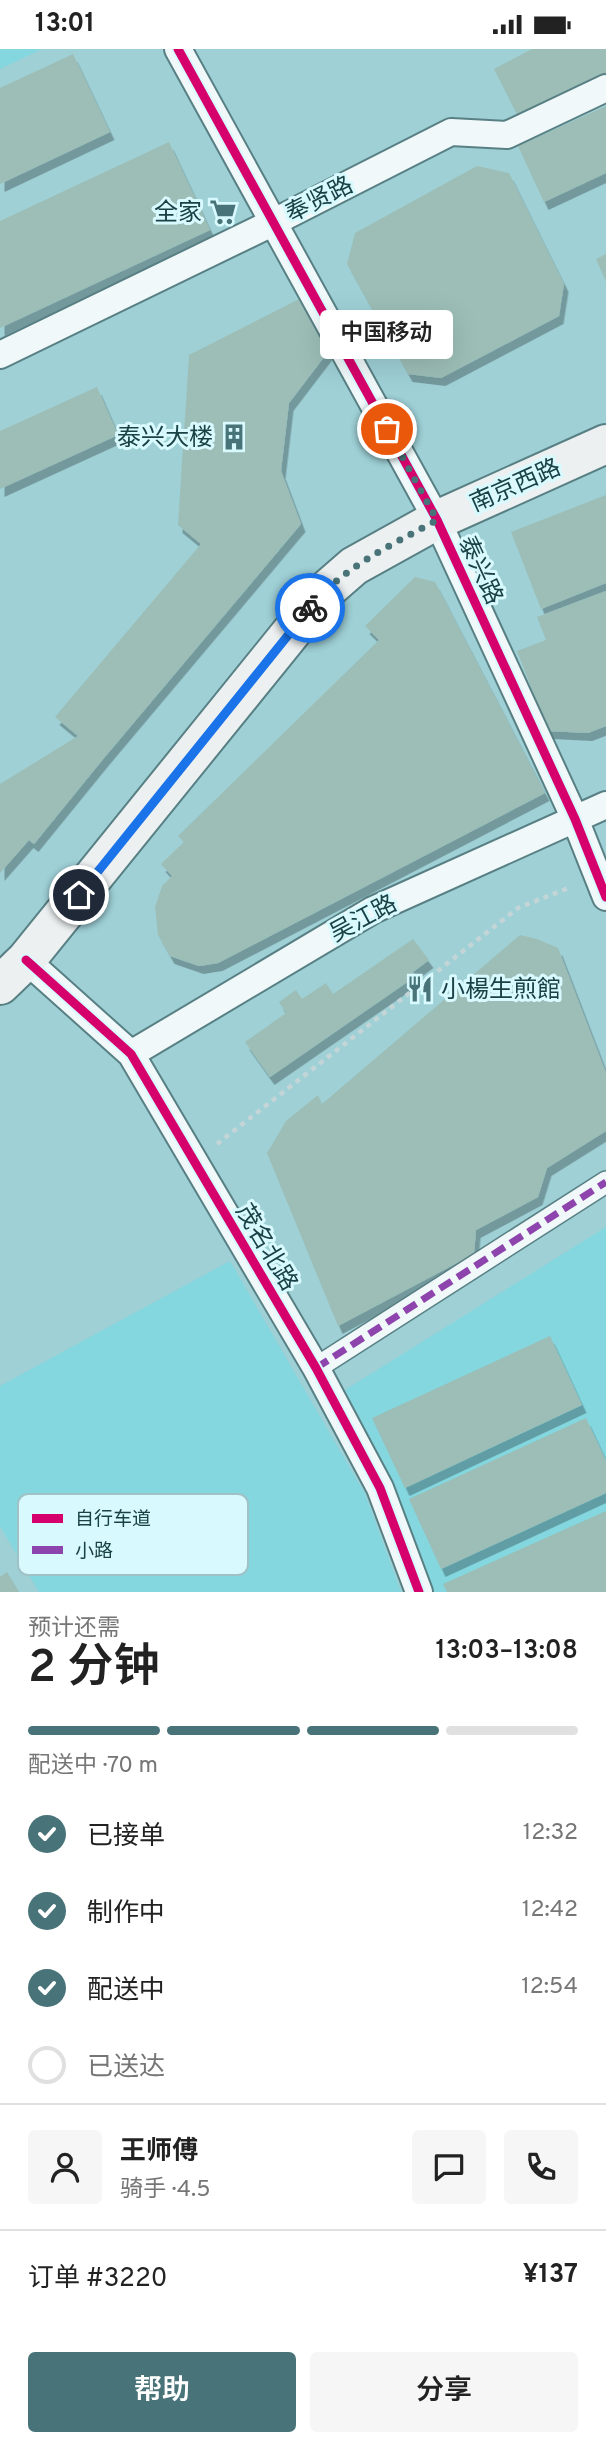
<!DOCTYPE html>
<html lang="zh">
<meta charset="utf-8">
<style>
body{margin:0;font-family:Overpass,"Noto Sans SC",sans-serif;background:#f6f6f6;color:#222;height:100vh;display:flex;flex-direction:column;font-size:26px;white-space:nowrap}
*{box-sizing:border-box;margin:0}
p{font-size:23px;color:#767676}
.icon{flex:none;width:38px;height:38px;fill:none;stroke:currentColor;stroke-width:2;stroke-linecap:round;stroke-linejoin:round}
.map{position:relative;height:1543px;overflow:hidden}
.details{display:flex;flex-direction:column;background:#fff;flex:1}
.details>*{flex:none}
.pin{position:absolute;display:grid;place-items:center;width:60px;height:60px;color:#fff;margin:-30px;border:4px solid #fff;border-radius:50%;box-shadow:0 2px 7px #0007}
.courier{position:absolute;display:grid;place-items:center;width:70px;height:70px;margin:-35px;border:5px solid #1a73e8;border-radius:50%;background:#fff;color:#222;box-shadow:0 2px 9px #0007}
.bubble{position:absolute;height:49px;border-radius:7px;background:#fff;box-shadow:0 7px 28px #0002;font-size:23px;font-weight:600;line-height:49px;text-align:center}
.summary em{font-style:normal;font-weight:600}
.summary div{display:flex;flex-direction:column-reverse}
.summary{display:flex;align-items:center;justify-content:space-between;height:119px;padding:0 28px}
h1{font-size:46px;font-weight:600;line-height:52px}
.bar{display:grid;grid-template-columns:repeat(4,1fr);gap:10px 7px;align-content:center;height:84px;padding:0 28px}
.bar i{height:9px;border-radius:5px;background:#e0e0e0}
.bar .selected{background:#487378}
.bar p{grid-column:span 4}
.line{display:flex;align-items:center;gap:18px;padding:0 28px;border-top:2px solid #e0e0e0}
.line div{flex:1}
.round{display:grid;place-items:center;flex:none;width:74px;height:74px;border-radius:7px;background:#f6f6f6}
ol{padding:0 28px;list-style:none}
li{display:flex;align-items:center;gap:21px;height:77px}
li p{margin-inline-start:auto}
li .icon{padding:7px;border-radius:50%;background:#487378;color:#fff;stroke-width:4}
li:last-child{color:#767676}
li i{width:38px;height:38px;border:4px solid #e0e0e0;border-radius:50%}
.cta{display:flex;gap:14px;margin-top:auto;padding:14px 28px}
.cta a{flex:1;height:80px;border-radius:7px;background:#487378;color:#fff;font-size:28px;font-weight:600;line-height:80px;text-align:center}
.cta a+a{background:#f6f6f6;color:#222}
.status{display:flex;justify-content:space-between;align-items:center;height:49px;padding:0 35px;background:#fff;direction:ltr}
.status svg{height:19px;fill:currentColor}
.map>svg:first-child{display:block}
.built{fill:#84d6df}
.building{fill:#9cbeb6;filter:url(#shadow)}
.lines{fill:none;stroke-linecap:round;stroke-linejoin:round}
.pedestrian-casing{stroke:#588084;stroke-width:24}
.minor-casing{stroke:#588084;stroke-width:30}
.secondary-casing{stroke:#588084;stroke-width:42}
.path{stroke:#c4d5d7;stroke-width:4.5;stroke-dasharray:5 5;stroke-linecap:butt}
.pedestrian{stroke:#f0f8f9;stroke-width:21}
.minor{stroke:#f0f8f9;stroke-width:26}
.secondary{stroke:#ecf0f1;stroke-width:38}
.quiet{stroke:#8e44ad;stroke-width:7;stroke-dasharray:14 7;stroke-linecap:butt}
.cycleway-casing{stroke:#d8fafe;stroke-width:13}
.cycleway{stroke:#d6006c;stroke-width:9}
.done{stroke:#487378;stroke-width:7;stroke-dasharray:0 12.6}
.route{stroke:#1a73e8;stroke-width:9}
.labels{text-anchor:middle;stroke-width:6;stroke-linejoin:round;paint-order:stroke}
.street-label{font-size:24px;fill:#194146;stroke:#d8fafe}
.poi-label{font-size:24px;fill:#194146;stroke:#d8fafe;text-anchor:end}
.key{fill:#d8fafe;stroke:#9fc2c7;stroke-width:2}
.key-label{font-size:19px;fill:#194146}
</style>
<div class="status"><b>13:01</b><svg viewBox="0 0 49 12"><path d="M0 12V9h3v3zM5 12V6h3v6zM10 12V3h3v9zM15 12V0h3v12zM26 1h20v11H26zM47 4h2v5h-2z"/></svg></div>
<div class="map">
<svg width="606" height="1543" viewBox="0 0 606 1543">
<defs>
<filter id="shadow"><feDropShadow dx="4.5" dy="8" stdDeviation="0" flood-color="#0004"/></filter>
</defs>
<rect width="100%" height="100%" fill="#9ed0d6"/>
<path class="built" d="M 0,0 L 42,0 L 0,20 Z
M 606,1178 L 606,1543 L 433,1543 L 385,1417 L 345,1341 Z
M 230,1212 L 365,1445 L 401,1543 L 39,1543 L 0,1477 L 0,1337 Z"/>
<path class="building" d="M 532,0 L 606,0 L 606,25 L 519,69 L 494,20 Z
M 73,5 L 110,83 L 0,135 L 0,39 Z
M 606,57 L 606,124 L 544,153 L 518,97 Z
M 169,93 L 210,181 L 0,279 L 0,172 Z
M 477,117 L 509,124 L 564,235 L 559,267 L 441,329 L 408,325 L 347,215 L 355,184 Z
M 606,205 L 606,233 L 596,210 Z
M 303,248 L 331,299 L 289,354 L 281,422 L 301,475 L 104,709 L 34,795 L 29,791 L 0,824 L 0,735 L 78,687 L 55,668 L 201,495 L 178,476 L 189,306 Z
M 97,338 L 118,386 L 0,440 L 0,382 Z
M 606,446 L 606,534 L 541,560 L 511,483 Z
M 415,528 L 435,533 L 545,744 L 218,914 L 199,917 L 170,907 L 158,886 L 155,858 L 162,837 L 172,827 L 161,815 L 184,793 L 178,787 L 379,591 L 365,577 Z
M 606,542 L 606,677 L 588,684 L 548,682 L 517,602 L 546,591 L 537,568 Z
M 520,886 L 537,890 L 558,899 L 606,1024 L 606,1082 L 547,1119 L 538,1148 L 476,1181 L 474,1205 L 338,1277 L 267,1104 L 286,1072 L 318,1046 L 322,1055 Z
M 413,890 L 429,911 L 413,923 L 416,927 L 270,1028 L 245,993 L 286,964 L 279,953 L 296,941 L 302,950 L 326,934 L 333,945 Z
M 550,1287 L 582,1356 L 405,1439 L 372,1369 Z
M 586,1369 L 606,1412 L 606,1444 L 441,1520 L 409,1450 Z
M 606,1462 L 606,1543 L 447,1543 L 443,1535 Z
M 7,1523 L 19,1543 L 0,1543 L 0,1528 Z"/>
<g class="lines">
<g class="pedestrian-casing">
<path id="pedestrian" d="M 316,1319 L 606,1133"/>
</g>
<g class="minor-casing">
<path id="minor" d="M 178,0 L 437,471 L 575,770 L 606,848
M 0,306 L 274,173 L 451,83 L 507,86 L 606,39
M 26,911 L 131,1005 L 316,1319 L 380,1439 L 419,1543
M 131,1005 L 373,861 L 606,756"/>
</g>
<g class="secondary-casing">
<path id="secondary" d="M 0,936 L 26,911 L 323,544 L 354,517 L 437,471 L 606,395"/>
</g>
<path class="path" d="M 217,1095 L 518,859 L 571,838"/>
<use href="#pedestrian" class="pedestrian"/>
<use href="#minor" class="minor"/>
<use href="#secondary" class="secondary"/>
<path class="quiet" d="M 316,1319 L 606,1133"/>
<g class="cycleway-casing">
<path id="cycleway" d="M 178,0 L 437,471 L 575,770 L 606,848
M 26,911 L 131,1005 L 316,1319 L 380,1439 L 419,1543"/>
</g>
<use href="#cycleway" class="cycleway"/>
</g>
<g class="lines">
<path class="done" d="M 310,559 C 344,517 390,497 437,471 L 387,380"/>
<path class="route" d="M 79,846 L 310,559"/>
</g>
<defs>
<g id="supermarket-bare" transform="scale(2.1)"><path d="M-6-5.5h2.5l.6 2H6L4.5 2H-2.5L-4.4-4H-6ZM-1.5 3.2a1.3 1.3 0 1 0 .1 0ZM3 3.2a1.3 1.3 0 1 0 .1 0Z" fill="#487378" stroke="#d8fafe" stroke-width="2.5" paint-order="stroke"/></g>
<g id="building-bare" transform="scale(2.1)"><path d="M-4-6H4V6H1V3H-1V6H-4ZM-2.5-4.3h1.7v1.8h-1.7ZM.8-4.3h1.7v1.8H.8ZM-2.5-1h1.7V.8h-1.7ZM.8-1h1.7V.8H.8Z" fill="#487378" stroke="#d8fafe" stroke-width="2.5" paint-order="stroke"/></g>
<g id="restaurant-bare" transform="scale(2.1)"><path d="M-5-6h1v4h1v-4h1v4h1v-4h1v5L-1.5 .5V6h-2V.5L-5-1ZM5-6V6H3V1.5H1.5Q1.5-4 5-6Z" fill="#487378" stroke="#d8fafe" stroke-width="2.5" paint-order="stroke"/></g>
</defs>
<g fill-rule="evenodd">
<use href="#supermarket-bare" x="223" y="163"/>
<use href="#building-bare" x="234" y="388"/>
<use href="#restaurant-bare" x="420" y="940"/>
</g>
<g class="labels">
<g class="street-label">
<text transform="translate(319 150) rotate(-27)" y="8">奉贤路</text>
<text transform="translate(515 436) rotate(-24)" y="8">南京西路</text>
<text transform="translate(481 521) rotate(65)" y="8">泰兴路</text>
<text transform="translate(363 869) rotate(-28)" y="8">吴江路</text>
<text transform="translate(267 1198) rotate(59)" y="8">茂名北路</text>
</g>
<g class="poi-label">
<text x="202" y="171">全家</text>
<text x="213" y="396">泰兴大楼</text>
<text x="441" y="948" text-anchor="start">小楊生煎館</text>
</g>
</g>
<rect x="18" y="1445" width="230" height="81" rx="10" class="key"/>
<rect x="32" y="1465" width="31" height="9" fill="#d6006c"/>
<rect x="32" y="1497" width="31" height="8" fill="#8e44ad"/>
<g class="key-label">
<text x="75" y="1476">自行车道</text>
<text x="75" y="1508">小路</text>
</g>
</svg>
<div class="pin" style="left:387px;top:380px;background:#ea580c"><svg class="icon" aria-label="bag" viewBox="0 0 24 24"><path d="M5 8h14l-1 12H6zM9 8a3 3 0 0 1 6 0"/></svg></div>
<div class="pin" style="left:79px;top:846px;background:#1f2937"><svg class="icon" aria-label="home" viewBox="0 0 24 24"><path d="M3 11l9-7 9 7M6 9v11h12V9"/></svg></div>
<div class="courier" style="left:310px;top:559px"><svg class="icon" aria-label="bike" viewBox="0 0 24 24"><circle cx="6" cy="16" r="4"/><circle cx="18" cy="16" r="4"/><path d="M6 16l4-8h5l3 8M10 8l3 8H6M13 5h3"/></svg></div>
<div class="bubble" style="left:320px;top:261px;width:133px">中国移动</div>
</div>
<section class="details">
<div class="summary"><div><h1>2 分钟</h1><p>预计还需</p></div><em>13:03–13:08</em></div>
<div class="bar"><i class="selected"></i><i class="selected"></i><i class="selected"></i><i></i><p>配送中 · 70 m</p></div>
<ol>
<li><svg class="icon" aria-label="check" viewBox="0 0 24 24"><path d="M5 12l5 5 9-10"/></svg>已接单<p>12:32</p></li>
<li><svg class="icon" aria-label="check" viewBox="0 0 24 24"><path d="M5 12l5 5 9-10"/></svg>制作中<p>12:42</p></li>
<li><svg class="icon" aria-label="check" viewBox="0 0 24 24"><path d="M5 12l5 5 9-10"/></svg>配送中<p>12:54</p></li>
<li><i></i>已送达</li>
</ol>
<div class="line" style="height:126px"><a class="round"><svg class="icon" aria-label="person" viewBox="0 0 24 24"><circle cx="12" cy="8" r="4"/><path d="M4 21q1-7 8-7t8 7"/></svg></a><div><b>王师傅</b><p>骑手 · 4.5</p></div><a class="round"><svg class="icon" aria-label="chat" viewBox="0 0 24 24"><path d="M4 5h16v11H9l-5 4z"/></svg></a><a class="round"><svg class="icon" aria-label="phone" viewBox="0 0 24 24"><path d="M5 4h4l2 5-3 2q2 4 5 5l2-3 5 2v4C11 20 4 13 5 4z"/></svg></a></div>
<div class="line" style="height:91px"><div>订单 #3220</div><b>¥137</b></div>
<div class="cta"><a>帮助</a><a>分享</a></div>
</section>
